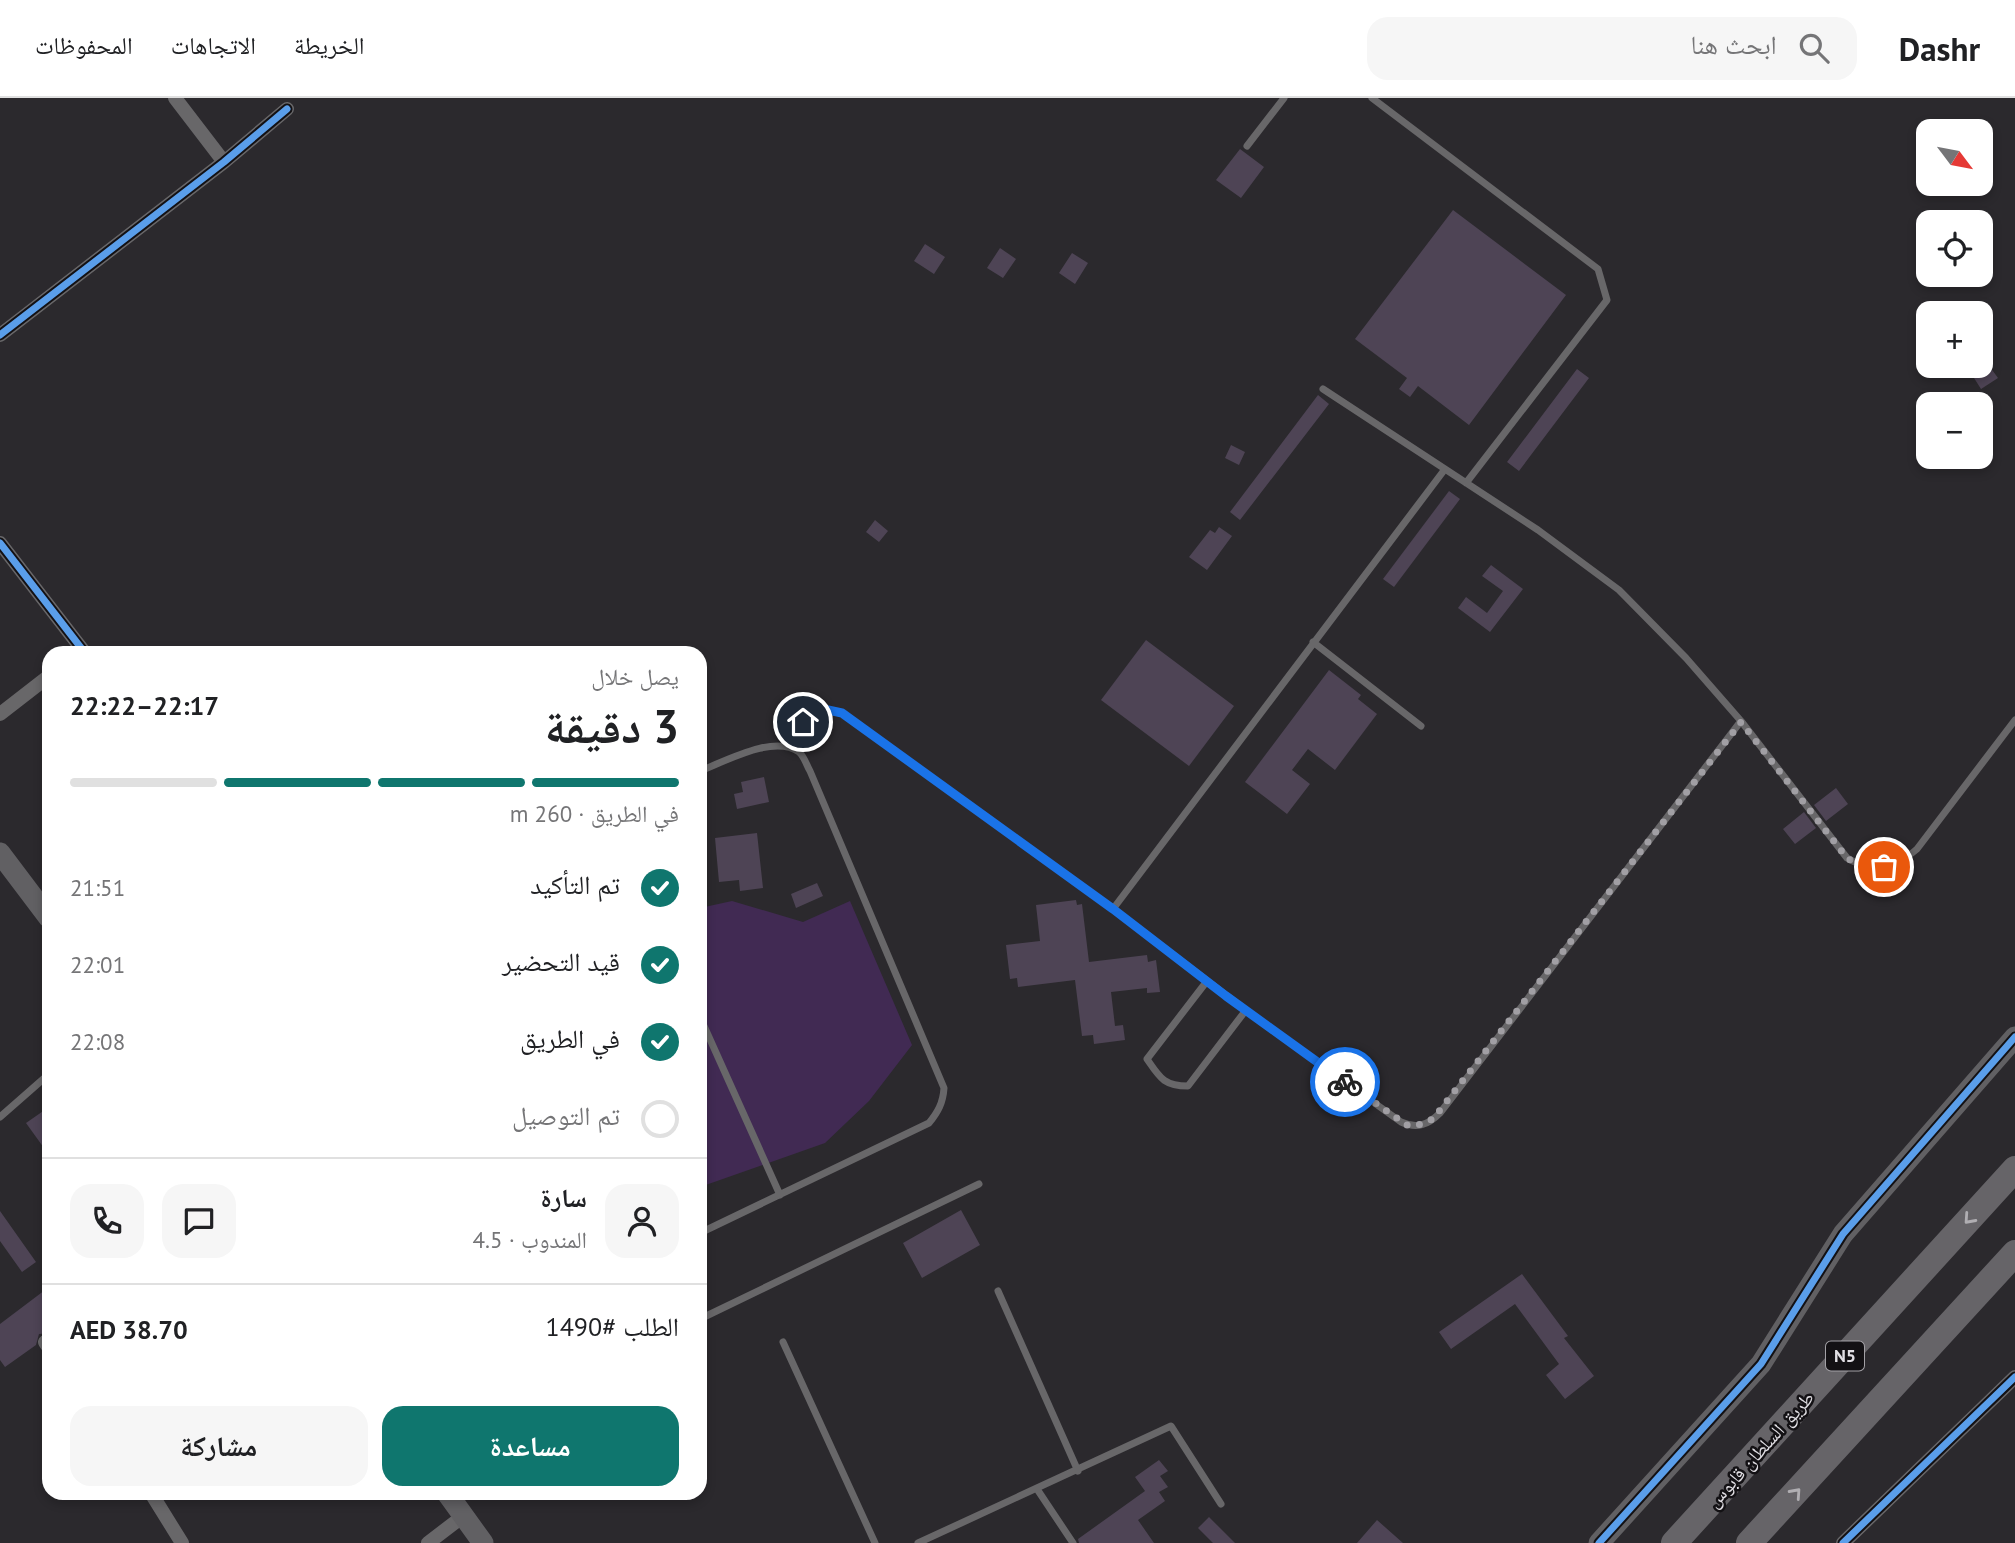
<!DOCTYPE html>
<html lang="ar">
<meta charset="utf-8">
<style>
body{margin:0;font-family:"PT Sans","Noto Naskh Arabic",sans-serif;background:#f6f6f6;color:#202124;direction:rtl;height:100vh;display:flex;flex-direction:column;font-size:26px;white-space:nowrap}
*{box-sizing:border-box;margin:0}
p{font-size:23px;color:#757577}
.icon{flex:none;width:38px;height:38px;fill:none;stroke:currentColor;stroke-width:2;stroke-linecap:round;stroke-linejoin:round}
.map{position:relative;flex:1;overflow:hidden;direction:ltr}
.side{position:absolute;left:42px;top:548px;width:665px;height:854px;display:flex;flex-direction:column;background:#fff;border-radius:21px;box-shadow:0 4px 10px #0003;direction:rtl}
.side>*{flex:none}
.needle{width:46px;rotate:122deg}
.controls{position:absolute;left:1916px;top:21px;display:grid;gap:14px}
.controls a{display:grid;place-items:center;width:77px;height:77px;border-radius:14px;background:#fff;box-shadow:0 4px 10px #0003;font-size:35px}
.pin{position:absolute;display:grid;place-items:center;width:60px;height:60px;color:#fff;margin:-30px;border:4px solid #fff;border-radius:50%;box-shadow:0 2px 7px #0007}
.courier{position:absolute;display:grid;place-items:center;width:70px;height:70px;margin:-35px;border:5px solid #1a73e8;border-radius:50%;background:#fff;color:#222;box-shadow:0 2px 9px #0007}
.head em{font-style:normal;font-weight:700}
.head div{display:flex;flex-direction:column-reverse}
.head{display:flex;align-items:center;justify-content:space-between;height:119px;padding:0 28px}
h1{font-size:46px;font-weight:700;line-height:52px}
.bar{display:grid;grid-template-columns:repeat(4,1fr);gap:10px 7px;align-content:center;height:84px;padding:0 28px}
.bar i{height:9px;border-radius:5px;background:#e0e0e0}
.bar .on{background:#0f766e}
.bar p{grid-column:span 4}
.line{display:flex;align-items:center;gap:18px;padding:0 28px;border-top:2px solid #e0e0e0}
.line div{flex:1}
.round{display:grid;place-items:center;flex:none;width:74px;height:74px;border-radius:21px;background:#f6f6f6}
ol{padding:0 28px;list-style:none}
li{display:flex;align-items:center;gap:21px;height:77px}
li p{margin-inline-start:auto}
li .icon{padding:7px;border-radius:50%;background:#0f766e;color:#fff;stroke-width:4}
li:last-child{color:#757577}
li i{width:38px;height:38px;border:4px solid #e0e0e0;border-radius:50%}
.button{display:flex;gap:14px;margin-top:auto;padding:14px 28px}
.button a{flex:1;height:80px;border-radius:21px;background:#0f766e;color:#fff;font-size:28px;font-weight:700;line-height:80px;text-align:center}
.button a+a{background:#f6f6f6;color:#202124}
header{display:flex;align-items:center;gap:42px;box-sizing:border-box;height:98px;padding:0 35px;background:#fff;border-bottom:2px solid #e0e0e0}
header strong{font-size:33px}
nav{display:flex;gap:38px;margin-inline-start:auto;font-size:24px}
.search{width:490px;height:63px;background:#f6f6f6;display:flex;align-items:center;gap:18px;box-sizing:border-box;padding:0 24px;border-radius:21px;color:#757577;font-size:26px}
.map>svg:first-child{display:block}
.green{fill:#412a53}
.building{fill:#4e4455}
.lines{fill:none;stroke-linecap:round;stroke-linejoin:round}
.lane{stroke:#686769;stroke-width:7}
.street{stroke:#686769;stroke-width:14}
.secondary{stroke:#616063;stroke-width:21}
.highway{stroke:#666468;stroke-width:26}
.cycleway-casing{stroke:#131114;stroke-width:11}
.cycleway{stroke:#5a9eea;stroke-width:7}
.oneway{stroke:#b0aeb2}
.done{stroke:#a19fa4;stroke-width:7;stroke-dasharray:0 12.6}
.route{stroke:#1a73e8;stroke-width:9}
.labels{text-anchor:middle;stroke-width:5;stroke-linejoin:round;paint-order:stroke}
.shield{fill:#131114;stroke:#a3a1a6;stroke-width:2}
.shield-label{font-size:18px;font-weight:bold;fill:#e1dfe4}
.street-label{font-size:19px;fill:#e1dfe4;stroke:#131114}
</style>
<header>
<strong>Dashr</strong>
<div class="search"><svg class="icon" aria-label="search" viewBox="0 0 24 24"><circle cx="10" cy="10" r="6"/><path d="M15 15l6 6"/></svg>ابحث هنا</div>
<nav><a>الخريطة</a><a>الاتجاهات</a><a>المحفوظات</a></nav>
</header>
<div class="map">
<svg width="2015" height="1445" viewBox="0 0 2015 1445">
<rect width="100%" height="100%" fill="#2b292d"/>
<path class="green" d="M 732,803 L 803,824 L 850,803 L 912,947 L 869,1003 L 825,1045 L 700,1089 L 700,810 Z"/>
<path class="building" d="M 1240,51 L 1264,69 L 1241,100 L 1216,82 Z
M 1453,112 L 1566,197 L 1469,327 L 1418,288 L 1410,299 L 1399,291 L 1407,280 L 1355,241 Z
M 925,146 L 945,159 L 934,176 L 914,163 Z
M 1000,150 L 1016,161 L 1003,180 L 987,170 Z
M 1072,155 L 1088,165 L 1075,186 L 1059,175 Z
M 1990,269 L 1998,280 L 1981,291 L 1974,280 Z
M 1577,271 L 1589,280 L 1519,373 L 1507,364 Z
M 1318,297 L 1329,306 L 1240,422 L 1230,414 Z
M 1231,347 L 1245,354 L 1239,367 L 1225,360 Z
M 1449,393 L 1460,401 L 1394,489 L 1383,481 Z
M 875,422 L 888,433 L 879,444 L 866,434 Z
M 1219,429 L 1232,438 L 1207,472 L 1189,459 L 1210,432 L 1215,435 Z
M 1491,467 L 1523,491 L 1490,534 L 1458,510 L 1466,499 L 1487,515 L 1503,493 L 1482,478 Z
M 1146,542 L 1234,608 L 1189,668 L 1101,602 Z
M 1329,572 L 1361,597 L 1358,601 L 1377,616 L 1335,672 L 1308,651 L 1292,672 L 1310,686 L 1287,716 L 1245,684 Z
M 764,679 L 769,704 L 737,711 L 734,696 L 743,694 L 741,684 Z
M 1836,690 L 1848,706 L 1826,723 L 1814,707 Z
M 1804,714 L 1816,730 L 1795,746 L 1783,731 Z
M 757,735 L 763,790 L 740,793 L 739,782 L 719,784 L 715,740 Z
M 817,785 L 823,798 L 796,810 L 791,796 Z
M 1076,802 L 1077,807 L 1082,806 L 1089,864 L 1147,857 L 1148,864 L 1156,862 L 1160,894 L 1147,895 L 1147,890 L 1111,894 L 1115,928 L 1123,927 L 1125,942 L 1094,946 L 1093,937 L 1082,938 L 1075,882 L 1018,889 L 1017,880 L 1010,881 L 1006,847 L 1040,843 L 1036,807 Z
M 49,1009 L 49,1057 L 26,1025 Z
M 961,1112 L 980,1147 L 922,1180 L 903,1145 Z
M 0,1113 L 36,1164 L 22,1174 L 0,1143 Z
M 1522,1176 L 1568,1238 L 1564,1240 L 1594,1278 L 1565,1301 L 1546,1277 L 1559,1266 L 1515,1206 L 1451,1251 L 1439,1234 Z
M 49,1189 L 49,1235 L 39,1236 L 36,1247 L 5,1269 L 0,1262 L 0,1226 Z
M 1159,1362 L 1168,1373 L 1160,1378 L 1168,1389 L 1159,1394 L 1165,1403 L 1138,1422 L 1154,1445 L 1079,1445 L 1078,1441 L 1145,1393 L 1135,1379 Z
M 1209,1419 L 1235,1445 L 1213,1445 L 1198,1430 Z
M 1377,1422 L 1403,1445 L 1357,1445 Z"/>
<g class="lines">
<path class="lane" d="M 1372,0 L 1598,171 L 1607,202 L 1466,385
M 1247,48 L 1284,0
M 1323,291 L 1538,432 L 1619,492 L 1686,560 L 1741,623 L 1847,760 C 1872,775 1896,770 1917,751 L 2015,622
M 1313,544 L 1421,628
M 803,624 L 828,612 L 842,615 L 1113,811 L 1264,926 L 1401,1024 C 1417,1031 1428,1027 1440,1015 L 1741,623
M 700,673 C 726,663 774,636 799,654 C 804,658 807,668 810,673 L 944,990 C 943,1005 938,1014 929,1025 L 700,1135
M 1113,811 L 1445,371
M 1207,883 L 1147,961 C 1160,980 1164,988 1188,988 L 1246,912
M 700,919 L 780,1097
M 0,1019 L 49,976
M 998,1193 L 1078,1373
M 700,1221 L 979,1086
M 783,1244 L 875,1445
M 1037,1391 L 1073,1445
M 918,1445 L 1171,1328 L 1221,1406"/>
<path class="street" d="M 175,0 L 224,64
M 0,237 L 224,64 L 287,11
M 0,445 L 85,555
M 0,616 L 49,578
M 45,1244 L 49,1250
M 151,1395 L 182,1445
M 428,1445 L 462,1419
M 1843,1445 L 2015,1279"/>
<path class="secondary" d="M 0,755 L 49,820
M 447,1395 L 483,1445
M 1599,1445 L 1761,1266 L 1843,1136 L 2015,939"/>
<path class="highway" d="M 1674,1445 L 2015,1071
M 1749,1445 L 2015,1155"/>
<g class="cycleway-casing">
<path id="cycleway" d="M 0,237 L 224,64 L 287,11
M 0,445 L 85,555
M 1599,1445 L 1761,1266 L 1843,1136 L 2015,939
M 1843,1445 L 2015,1279"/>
</g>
<use href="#cycleway" class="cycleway"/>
</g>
<defs><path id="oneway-chevron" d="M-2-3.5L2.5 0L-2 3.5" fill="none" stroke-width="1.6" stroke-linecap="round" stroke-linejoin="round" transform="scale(1.75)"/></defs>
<g class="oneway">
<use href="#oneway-chevron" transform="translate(1969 1121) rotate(132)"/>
<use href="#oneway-chevron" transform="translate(1796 1395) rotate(-48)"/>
</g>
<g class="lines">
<path class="done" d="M 1345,984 L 1407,1027 L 1416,1028 L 1433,1021 L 1741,624 L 1847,760 L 1859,767 L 1884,769"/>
<path class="route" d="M 803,624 L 828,612 L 842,615 L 1113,811 L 1226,898 L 1345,984"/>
</g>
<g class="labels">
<rect class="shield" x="1826" y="1243.5" width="38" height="29" rx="5"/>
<g class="shield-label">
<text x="1845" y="1264">N5</text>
</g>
<g class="street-label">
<text transform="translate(1760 1351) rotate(-48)" y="7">طريق السلطان قابوس</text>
</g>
</g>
</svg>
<div class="controls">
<a><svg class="needle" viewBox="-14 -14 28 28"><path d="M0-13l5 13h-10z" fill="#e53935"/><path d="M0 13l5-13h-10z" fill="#757577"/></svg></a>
<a><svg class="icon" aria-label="locate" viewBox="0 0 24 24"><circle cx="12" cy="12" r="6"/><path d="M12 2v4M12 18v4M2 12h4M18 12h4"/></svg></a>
<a>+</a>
<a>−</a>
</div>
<div class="pin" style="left:1884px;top:769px;background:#ea580c"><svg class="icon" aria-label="bag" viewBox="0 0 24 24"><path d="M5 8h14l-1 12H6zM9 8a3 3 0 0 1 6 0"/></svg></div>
<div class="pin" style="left:803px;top:624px;background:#1f2937"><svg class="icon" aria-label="home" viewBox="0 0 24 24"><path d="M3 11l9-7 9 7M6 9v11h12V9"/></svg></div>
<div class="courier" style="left:1345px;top:984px"><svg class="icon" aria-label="bike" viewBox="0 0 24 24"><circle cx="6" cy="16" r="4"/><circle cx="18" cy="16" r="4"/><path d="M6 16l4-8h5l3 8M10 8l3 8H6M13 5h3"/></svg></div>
<section class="side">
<div class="head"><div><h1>3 دقيقة</h1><p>يصل خلال</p></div><em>22:17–22:22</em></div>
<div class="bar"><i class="on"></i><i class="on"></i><i class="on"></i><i></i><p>في الطريق · 260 m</p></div>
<ol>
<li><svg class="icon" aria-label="check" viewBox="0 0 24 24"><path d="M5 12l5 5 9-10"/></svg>تم التأكيد<p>21:51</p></li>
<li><svg class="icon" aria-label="check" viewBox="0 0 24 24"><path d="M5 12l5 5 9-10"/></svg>قيد التحضير<p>22:01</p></li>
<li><svg class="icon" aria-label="check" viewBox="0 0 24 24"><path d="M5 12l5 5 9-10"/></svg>في الطريق<p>22:08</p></li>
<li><i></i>تم التوصيل</li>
</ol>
<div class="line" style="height:126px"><a class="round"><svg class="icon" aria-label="person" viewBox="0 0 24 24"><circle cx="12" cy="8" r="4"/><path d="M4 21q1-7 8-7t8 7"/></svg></a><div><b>سارة</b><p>المندوب · 4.5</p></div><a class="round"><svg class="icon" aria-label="chat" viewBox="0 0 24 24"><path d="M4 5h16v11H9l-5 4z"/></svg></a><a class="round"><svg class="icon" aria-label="phone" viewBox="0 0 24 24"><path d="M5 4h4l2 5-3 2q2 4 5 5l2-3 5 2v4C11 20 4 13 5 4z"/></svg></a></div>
<div class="line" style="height:91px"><div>الطلب #1490</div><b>AED 38.70</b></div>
<div class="button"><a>مساعدة</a><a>مشاركة</a></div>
</section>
</div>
